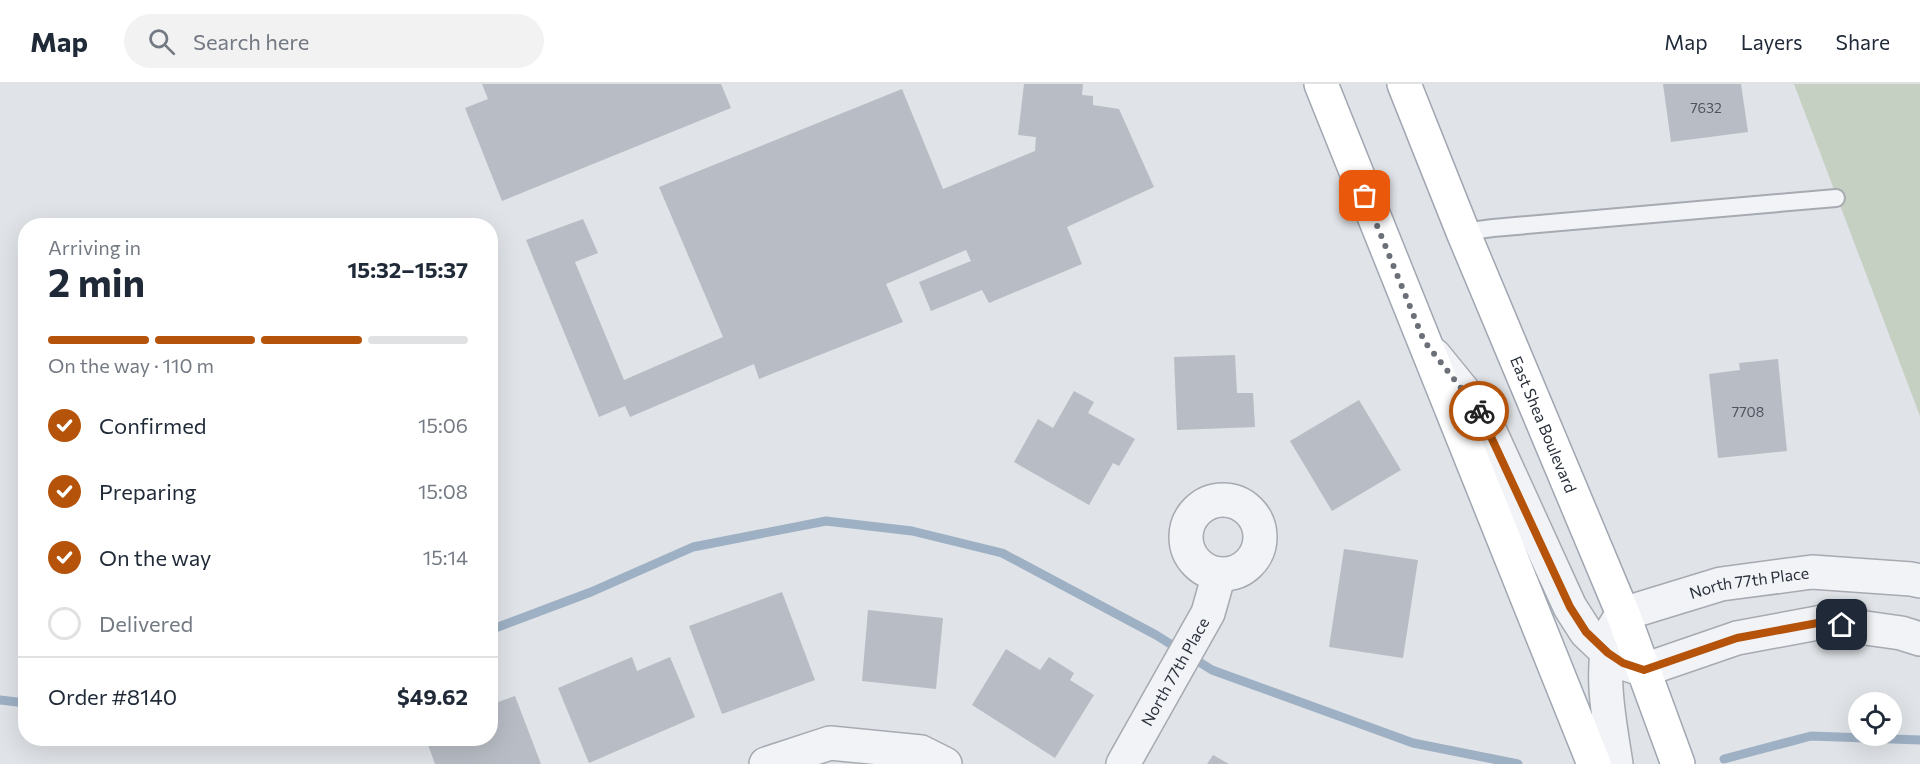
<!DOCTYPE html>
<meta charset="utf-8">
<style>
body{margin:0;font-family:Commissioner,sans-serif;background:#f2f2f3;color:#1f2937;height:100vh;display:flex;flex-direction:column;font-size:22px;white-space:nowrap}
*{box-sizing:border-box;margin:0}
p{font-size:20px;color:#747a83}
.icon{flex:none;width:33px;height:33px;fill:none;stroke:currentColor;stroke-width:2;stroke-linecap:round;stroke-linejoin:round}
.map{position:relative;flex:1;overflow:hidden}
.details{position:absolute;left:18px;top:134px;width:480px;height:528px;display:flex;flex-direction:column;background:#fff;border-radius:24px;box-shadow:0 6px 24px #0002}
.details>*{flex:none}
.controls{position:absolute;left:1848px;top:608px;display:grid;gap:12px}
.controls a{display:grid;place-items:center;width:54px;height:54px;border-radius:50%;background:#fff;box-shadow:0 6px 24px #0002;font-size:30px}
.pin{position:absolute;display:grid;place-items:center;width:51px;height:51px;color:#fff;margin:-26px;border-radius:12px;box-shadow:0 3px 9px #0006}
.courier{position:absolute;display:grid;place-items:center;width:60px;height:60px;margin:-30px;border:4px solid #b45309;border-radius:50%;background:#fff;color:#222;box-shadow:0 2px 8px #0007}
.overview em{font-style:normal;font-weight:700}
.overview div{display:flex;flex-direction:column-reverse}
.overview{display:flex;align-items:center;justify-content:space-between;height:102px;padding:0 30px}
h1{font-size:39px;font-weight:700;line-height:45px}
.bar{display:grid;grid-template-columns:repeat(4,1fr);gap:9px 6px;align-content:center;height:72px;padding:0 30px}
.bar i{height:8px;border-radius:4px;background:#e0e1e3}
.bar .selected{background:#b45309}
.bar p{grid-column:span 4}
.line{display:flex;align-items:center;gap:15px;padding:0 30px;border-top:2px solid #e0e1e3}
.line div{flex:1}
ol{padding:0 30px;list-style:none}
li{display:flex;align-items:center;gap:18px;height:66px}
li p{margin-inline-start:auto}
li .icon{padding:6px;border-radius:50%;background:#b45309;color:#fff;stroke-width:4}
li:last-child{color:#747a83}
li i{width:33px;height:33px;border:3px solid #e0e1e3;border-radius:50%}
header{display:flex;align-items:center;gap:36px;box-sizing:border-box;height:84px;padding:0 30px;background:#fff;border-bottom:2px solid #e0e1e3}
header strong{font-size:28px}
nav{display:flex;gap:33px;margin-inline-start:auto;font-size:21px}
.search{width:420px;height:54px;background:#f2f2f3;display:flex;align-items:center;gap:15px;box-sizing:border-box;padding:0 21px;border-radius:33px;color:#747a83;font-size:22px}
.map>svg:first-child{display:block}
.green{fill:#c5d0c2}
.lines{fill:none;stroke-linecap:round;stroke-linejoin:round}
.stream{stroke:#9eb0c4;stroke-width:9}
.building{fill:#b8bcc4}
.service-casing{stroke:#a6aab1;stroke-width:20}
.minor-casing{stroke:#a6aab1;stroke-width:36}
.primary-casing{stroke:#a0a7b2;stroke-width:36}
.service{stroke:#f2f3f6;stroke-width:16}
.minor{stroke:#f2f3f6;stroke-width:33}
.primary{stroke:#fff;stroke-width:33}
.done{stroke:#6a6f78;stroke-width:6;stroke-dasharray:0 10.8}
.route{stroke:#b45309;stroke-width:8}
.labels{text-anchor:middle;stroke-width:4.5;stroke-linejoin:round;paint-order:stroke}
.number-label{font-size:14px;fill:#4e545f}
.street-label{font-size:16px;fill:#2a313d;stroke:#eff2f5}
</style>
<header>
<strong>Map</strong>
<div class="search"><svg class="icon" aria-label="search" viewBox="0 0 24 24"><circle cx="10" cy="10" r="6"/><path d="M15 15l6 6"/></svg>Search here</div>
<nav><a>Map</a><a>Layers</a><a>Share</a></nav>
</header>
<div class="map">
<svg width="1920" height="680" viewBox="0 0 1920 680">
<rect width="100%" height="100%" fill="#e0e3e7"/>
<path class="green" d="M 1794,0 L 1920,0 L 1920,332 Z"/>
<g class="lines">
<path class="stream" d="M 490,546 L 591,508 L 693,463 L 826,437 L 912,447 L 1002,469 L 1156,551 L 1212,586 L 1413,659 L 1518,680
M 0,616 L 26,619
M 1724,675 L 1811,652 L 1920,656"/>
</g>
<path class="building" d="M 482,0 L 721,0 L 731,24 L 502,117 L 465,24 L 488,15 Z
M 1024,0 L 1083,0 L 1082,11 L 1093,12 L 1093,21 L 1119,25 L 1154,103 L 1067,143 L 1082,180 L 989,219 L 982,206 L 931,227 L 919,198 L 971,177 L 966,166 L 886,200 L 903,238 L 759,295 L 754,280 L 630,333 L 625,322 L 599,333 L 526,156 L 583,135 L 598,169 L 575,178 L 624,296 L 723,253 L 659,103 L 902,5 L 943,105 L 1035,67 L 1036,53 L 1018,51 Z
M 1663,0 L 1741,0 L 1748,48 L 1671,58 Z
M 1235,271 L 1237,309 L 1253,309 L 1255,343 L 1177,346 L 1174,273 Z
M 1778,275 L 1787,367 L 1718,374 L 1709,290 L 1740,286 L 1739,279 Z
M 1074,307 L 1094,318 L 1088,329 L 1135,355 L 1119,382 L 1113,379 L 1089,421 L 1014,378 L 1038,335 L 1053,344 Z
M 1359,316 L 1401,386 L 1332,427 L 1290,357 Z
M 1344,465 L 1418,476 L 1403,574 L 1329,563 Z
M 782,508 L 815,596 L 722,630 L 689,542 Z
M 868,526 L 943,534 L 936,605 L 862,597 Z
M 1006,565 L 1040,586 L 1049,573 L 1074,589 L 1070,596 L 1094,611 L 1055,674 L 972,621 Z
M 632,573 L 637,587 L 670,573 L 695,633 L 589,679 L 558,604 Z
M 515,612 L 541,680 L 435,680 L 427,658 L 438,654 L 473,654 L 476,661 L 485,657 L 484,654 L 490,654 L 490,639 L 496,637 L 490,621 Z
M 1213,671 L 1229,680 L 1207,680 Z"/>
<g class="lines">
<g class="service-casing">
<path id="service" d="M 1463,148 L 1493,144 L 1836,114"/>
</g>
<g class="minor-casing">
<g id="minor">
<path d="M 1434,271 L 1482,330 L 1570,523 L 1586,548 L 1608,569 L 1623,579 L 1644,586 L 1737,554 L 1823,538 L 1901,549 L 1920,555"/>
<circle cx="1223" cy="453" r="37"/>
<path d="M 766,680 L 830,659 L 921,668 L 945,680"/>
<path id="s1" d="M 1123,680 L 1208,529 L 1219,490"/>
<path id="s2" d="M 1616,680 C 1610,640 1599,589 1611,550 C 1613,543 1619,536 1623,530 L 1721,500 L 1812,488 L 1911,495 L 1920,497"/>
</g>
</g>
<g class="primary-casing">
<g id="primary">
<path d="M 1321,0 L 1594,680"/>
<path id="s3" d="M 1404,0 L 1463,148 L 1623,530 L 1678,680"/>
</g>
</g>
<use href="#service" class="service"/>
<use href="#minor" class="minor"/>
<use href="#primary" class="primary"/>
</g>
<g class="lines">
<path class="done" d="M 1365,112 L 1424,257 L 1479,327"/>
<path class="route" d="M 1479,327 L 1570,523 L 1586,548 L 1608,569 L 1623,579 L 1644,586 L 1737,554 L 1823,538 L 1842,541"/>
</g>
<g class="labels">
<g class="number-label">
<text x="1706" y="29">7632</text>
<text x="1748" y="333">7708</text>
</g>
<g class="street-label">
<text dy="6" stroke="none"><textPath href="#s3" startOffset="368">East Shea Boulevard</textPath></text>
<text dy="6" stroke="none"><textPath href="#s2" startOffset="285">North 77th Place</textPath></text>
<text dy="6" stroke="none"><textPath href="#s1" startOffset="106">North 77th Place</textPath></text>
</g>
</g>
</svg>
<div class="controls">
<a><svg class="icon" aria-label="locate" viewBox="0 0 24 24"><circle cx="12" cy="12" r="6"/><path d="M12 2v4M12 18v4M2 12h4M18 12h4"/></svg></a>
</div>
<div class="pin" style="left:1365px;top:112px;background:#ea580c"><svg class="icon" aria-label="bag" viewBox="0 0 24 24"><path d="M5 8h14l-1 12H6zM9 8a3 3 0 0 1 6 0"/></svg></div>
<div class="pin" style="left:1842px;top:541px;background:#1f2937"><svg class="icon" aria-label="home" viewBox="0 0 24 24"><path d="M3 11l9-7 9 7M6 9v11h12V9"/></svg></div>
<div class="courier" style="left:1479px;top:327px"><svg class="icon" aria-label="bike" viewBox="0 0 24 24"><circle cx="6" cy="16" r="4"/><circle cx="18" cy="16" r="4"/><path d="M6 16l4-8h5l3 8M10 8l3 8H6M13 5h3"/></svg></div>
<section class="details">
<div class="overview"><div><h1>2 min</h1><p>Arriving in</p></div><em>15:32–15:37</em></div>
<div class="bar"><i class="selected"></i><i class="selected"></i><i class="selected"></i><i></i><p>On the way · 110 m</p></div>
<ol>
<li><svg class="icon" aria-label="check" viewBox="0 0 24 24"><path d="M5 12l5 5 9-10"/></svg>Confirmed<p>15:06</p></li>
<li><svg class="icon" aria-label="check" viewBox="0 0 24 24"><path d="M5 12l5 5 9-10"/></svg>Preparing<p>15:08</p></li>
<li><svg class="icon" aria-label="check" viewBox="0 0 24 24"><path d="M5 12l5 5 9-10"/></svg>On the way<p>15:14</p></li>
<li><i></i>Delivered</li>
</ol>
<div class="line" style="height:78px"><div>Order #8140</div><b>$49.62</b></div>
</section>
</div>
